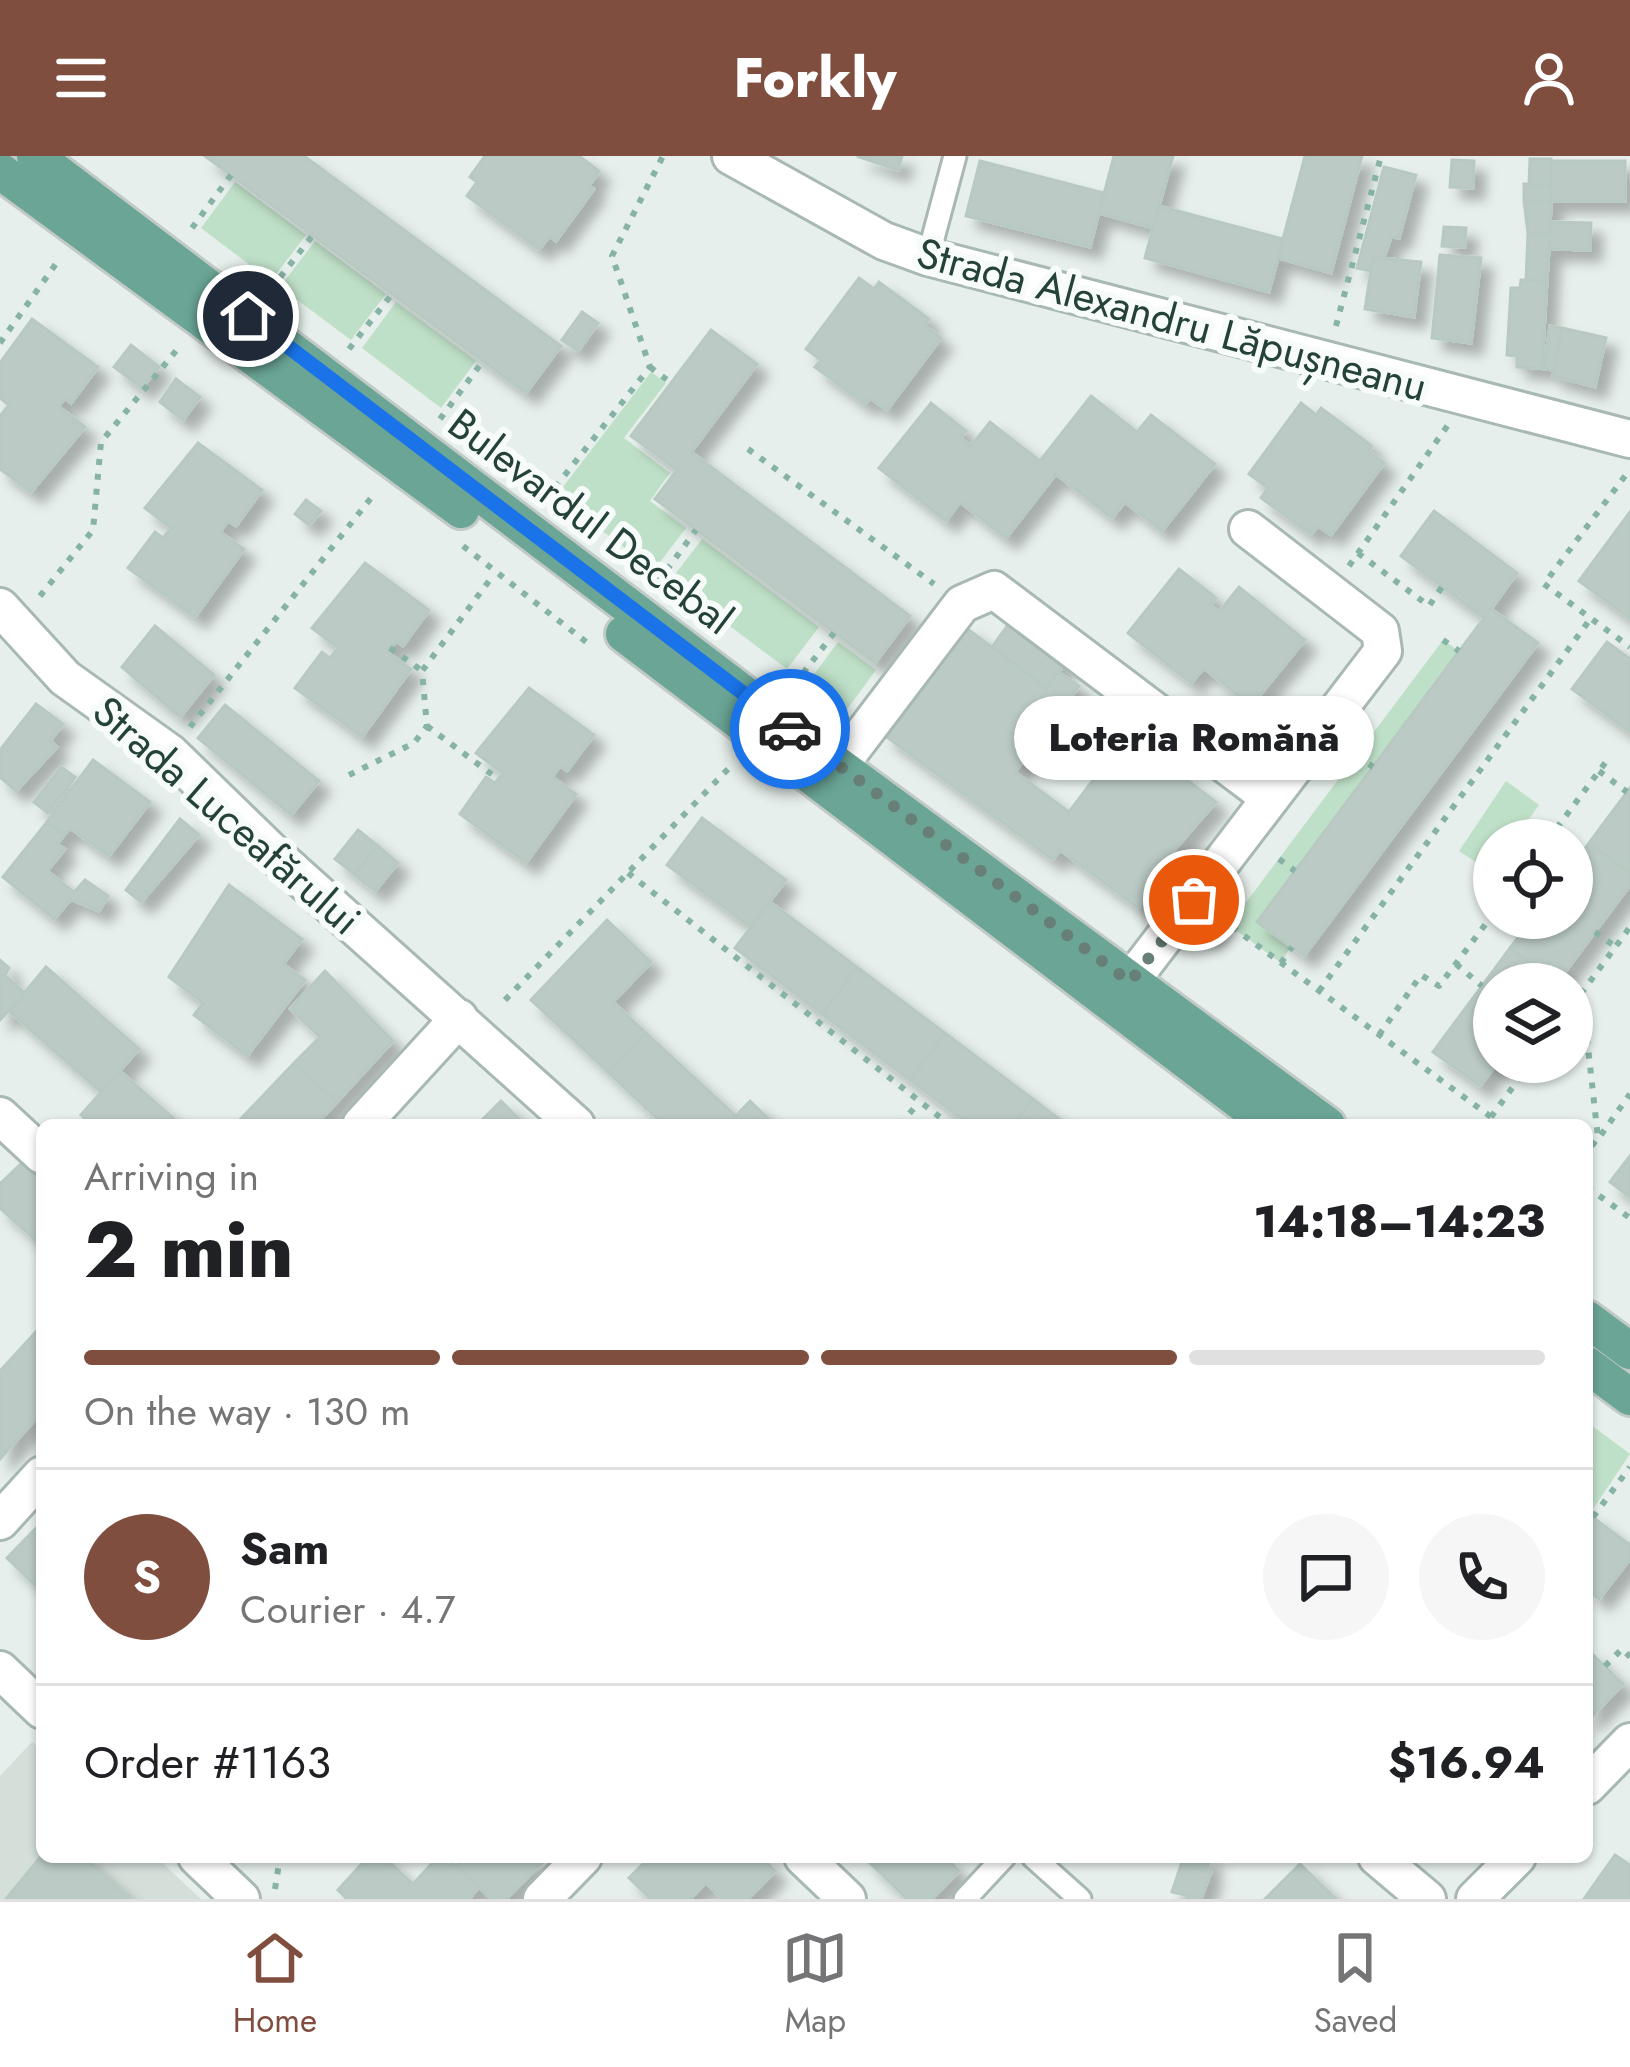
<!DOCTYPE html>
<meta charset="utf-8">
<style>
body{margin:0;font-family:Jost,sans-serif;background:#f6f6f6;color:#202124;height:100vh;display:flex;flex-direction:column;font-size:45px;white-space:nowrap}
*{box-sizing:border-box;margin:0}
p{font-size:39px;color:#757577}
.icon{flex:none;width:66px;height:66px;fill:none;stroke:currentColor;stroke-width:2;stroke-linecap:round;stroke-linejoin:round}
.map{position:relative;flex:1;overflow:hidden}
.panel{position:absolute;left:36px;top:963px;width:1557px;height:744px;display:flex;flex-direction:column;background:#fff;border-radius:18px;box-shadow:0 3px 9px #0004}
.panel>*{flex:none}
.fabs{position:absolute;left:1473px;top:663px;display:grid;gap:24px}
.fabs a{display:grid;place-items:center;width:120px;height:120px;border-radius:50%;background:#fff;box-shadow:0 3px 9px #0004;font-size:60px}
.pin{position:absolute;display:grid;place-items:center;width:102px;height:102px;color:#fff;margin:-51px;border:6px solid #fff;border-radius:50%;box-shadow:0 3px 12px #0007}
.courier{position:absolute;display:grid;place-items:center;width:120px;height:120px;margin:-60px;border:9px solid #1a73e8;border-radius:50%;background:#fff;color:#222;box-shadow:0 3px 15px #0007}
.bubble{position:absolute;height:84px;border-radius:42px;background:#fff;box-shadow:0 3px 9px #0004;font-size:39px;font-weight:800;line-height:84px;text-align:center}
.head em{font-style:normal;font-weight:800}
.head div{display:flex;flex-direction:column-reverse}
.head{display:flex;align-items:center;justify-content:space-between;height:204px;padding:0 48px}
h1{font-size:78px;font-weight:800;line-height:90px}
.bar{display:grid;grid-template-columns:repeat(4,1fr);gap:18px 12px;align-content:center;height:144px;padding:0 48px}
.bar i{height:15px;border-radius:9px;background:#e0e0e0}
.bar .current{background:#7f4e3f}
.bar p{grid-column:span 4}
.line{display:flex;align-items:center;gap:30px;padding:0 48px;border-top:3px solid #e0e0e0}
.line div{flex:1}
.round{display:grid;place-items:center;flex:none;width:126px;height:126px;border-radius:63px;background:#f6f6f6}
header{display:flex;justify-content:space-between;align-items:center;height:156px;padding:0 48px;background:#7f4e3f;color:#fff;font-size:54px;font-weight:800}
.menu{display:flex;justify-content:space-around;align-items:center;height:168px;border-top:3px solid #e0e0e0;background:#fff;font-size:33px;color:#757577}
.menu a{display:grid;justify-items:center;gap:6px}
.menu .current{color:#7f4e3f}
.map>svg:first-child{display:block}
.built{fill:#d4dfda}
.green{fill:#bfe0c8}
.building{fill:#bbcac4;stroke:#b8c9c2;stroke-width:3;filter:url(#shadow)}
.lines{fill:none;stroke-linecap:round;stroke-linejoin:round}
.lane-casing{stroke:#a8b8b2;stroke-width:27}
.street-casing{stroke:#a8b8b2;stroke-width:42}
.primary-casing{stroke:#c2cac8;stroke-width:42}
.path{stroke:#86b3a5;stroke-width:6;stroke-dasharray:6 9;stroke-linecap:butt}
.lane{stroke:#fff;stroke-width:21}
.street{stroke:#fff;stroke-width:36}
.primary{stroke:#6aa596;stroke-width:36}
.done{stroke:#687f78;stroke-width:12;stroke-dasharray:0 21.6}
.route{stroke:#1a73e8;stroke-width:15}
.labels{text-anchor:middle;stroke-width:12;stroke-linejoin:round;paint-order:stroke}
.street-label{font-size:42px;fill:#24423a;stroke:#f7fbf9}
</style>
<header><svg class="icon" aria-label="menu" viewBox="0 0 24 24"><path d="M4 6h16M4 12h16M4 18h16"/></svg>Forkly<svg class="icon" aria-label="person" viewBox="0 0 24 24"><circle cx="12" cy="8" r="4"/><path d="M4 21q1-7 8-7t8 7"/></svg></header>
<div class="map">
<svg width="1630" height="1743" viewBox="0 0 1630 1743">
<defs>
<filter id="shadow"><feDropShadow dx="11" dy="11" stdDeviation="6" flood-color="#0004"/></filter>
</defs>
<rect width="100%" height="100%" fill="#e6efeb"/>
<path class="built" d="M 32,1586 L 42,1595 L 42,1701 L 156,1701 L 201,1743 L 0,1743 L 0,1620 Z"/>
<path class="green" d="M 235,26 L 306,79 L 271,125 L 201,72 Z
M 315,85 L 386,138 L 351,184 L 280,131 Z
M 396,146 L 476,205 L 441,252 L 362,192 Z
M 651,216 L 666,227 L 624,282 L 670,317 L 650,345 L 686,372 L 654,414 L 556,340 Z
M 702,383 L 819,471 L 787,513 L 670,425 Z
M 1443,484 L 1459,495 L 1281,807 L 1229,769 Z
M 838,486 L 876,514 L 845,556 L 807,528 Z
M 1506,625 L 1539,649 L 1514,684 L 1494,684 L 1491,716 L 1459,695 Z
M 1587,1266 L 1630,1298 L 1591,1356 L 1587,1352 Z"/>
<path class="building" d="M 205,0 L 304,0 L 561,190 L 526,237 Z
M 485,0 L 579,0 L 599,15 L 589,30 L 594,33 L 556,85 L 550,80 L 539,93 L 467,40 L 477,26 L 470,21 Z
M 857,0 L 902,0 L 898,14 Z
M 1114,0 L 1173,0 L 1153,72 L 1099,57 Z
M 1305,0 L 1362,0 L 1331,117 L 1278,102 Z
M 1530,3 L 1551,3 L 1551,29 L 1529,29 Z
M 1452,4 L 1474,5 L 1473,32 L 1450,31 Z
M 980,5 L 1104,37 L 1090,91 L 966,60 Z
M 1551,5 L 1625,5 L 1625,45 L 1551,45 Z
M 1384,11 L 1416,19 L 1399,82 L 1391,81 L 1384,102 L 1373,101 L 1371,115 L 1357,112 Z
M 1524,28 L 1551,29 L 1551,45 L 1524,45 Z
M 1524,45 L 1551,45 L 1550,78 L 1528,77 Z
M 1159,50 L 1283,83 L 1269,136 L 1145,102 Z
M 1550,66 L 1591,67 L 1590,94 L 1549,93 Z
M 1444,71 L 1466,72 L 1465,91 L 1442,90 Z
M 1528,77 L 1550,78 L 1547,125 L 1526,124 Z
M 1440,99 L 1481,102 L 1471,187 L 1432,182 Z
M 1373,101 L 1421,106 L 1414,161 L 1365,153 Z
M 859,122 L 874,133 L 879,126 L 929,163 L 925,170 L 941,182 L 887,254 L 870,242 L 865,248 L 815,211 L 821,204 L 806,193 Z
M 1521,124 L 1547,125 L 1542,212 L 1517,211 L 1517,200 L 1507,199 L 1511,132 L 1520,132 Z
M 582,156 L 598,167 L 578,195 L 562,184 Z
M 32,163 L 98,211 L 71,247 L 65,242 L 58,250 L 85,271 L 31,336 L 0,313 L 0,260 L 9,249 L 0,242 L 0,207 Z
M 1550,170 L 1562,172 L 1554,214 L 1544,213 Z
M 1562,172 L 1606,182 L 1595,231 L 1553,220 Z
M 711,174 L 757,208 L 691,296 L 910,460 L 875,507 L 655,343 L 677,314 L 631,280 Z
M 131,189 L 159,211 L 142,232 L 114,211 Z
M 176,223 L 200,241 L 183,264 L 160,246 Z
M 1091,240 L 1137,276 L 1151,259 L 1215,308 L 1162,375 L 1125,346 L 1112,362 L 1056,318 L 1006,382 L 960,346 L 946,365 L 879,312 L 931,247 L 966,275 L 960,282 L 971,290 L 990,266 L 1040,305 Z
M 1301,247 L 1316,259 L 1321,252 L 1372,290 L 1368,295 L 1384,307 L 1331,379 L 1318,370 L 1311,378 L 1261,342 L 1268,332 L 1249,318 Z
M 198,287 L 262,334 L 236,370 L 228,365 L 220,376 L 244,393 L 195,461 L 128,412 L 155,376 L 163,382 L 171,372 L 145,352 Z
M 306,344 L 321,355 L 309,369 L 295,358 Z
M 1434,355 L 1517,417 L 1491,453 L 1538,487 L 1304,800 L 1257,766 L 1484,462 L 1401,400 Z
M 1630,356 L 1630,461 L 1629,462 L 1579,425 Z
M 365,407 L 429,454 L 403,490 L 396,485 L 387,496 L 411,513 L 362,581 L 295,532 L 322,496 L 330,502 L 338,492 L 312,472 Z
M 1179,413 L 1216,442 L 1210,449 L 1219,456 L 1239,431 L 1305,484 L 1251,550 L 1204,512 L 1191,527 L 1128,477 Z
M 1010,466 L 1065,507 L 1046,532 L 992,491 Z
M 155,470 L 214,519 L 180,561 L 122,511 Z
M 965,471 L 1046,532 L 1058,516 L 1079,530 L 1015,616 L 1069,656 L 1106,607 L 1088,594 L 1110,566 L 1216,646 L 1163,707 L 1169,711 L 1138,752 L 1060,694 L 1053,704 L 884,579 Z
M 1607,486 L 1630,503 L 1630,576 L 1572,533 Z
M 529,532 L 594,579 L 567,615 L 560,610 L 552,621 L 576,638 L 526,707 L 460,658 L 486,621 L 495,627 L 503,617 L 476,597 Z
M 36,548 L 63,568 L 50,585 L 57,591 L 16,635 L 0,621 L 0,594 Z
M 225,549 L 319,625 L 291,659 L 198,582 Z
M 93,604 L 150,646 L 109,700 L 70,672 L 64,679 L 47,666 Z
M 61,611 L 75,621 L 48,657 L 34,646 Z
M 1630,632 L 1630,717 L 1589,687 Z
M 702,662 L 786,724 L 750,771 L 667,709 Z
M 180,663 L 199,679 L 141,746 L 126,734 Z
M 47,666 L 64,679 L 57,688 L 65,693 L 47,715 L 74,736 L 85,724 L 108,740 L 99,755 L 71,743 L 54,763 L 3,721 Z
M 358,674 L 378,690 L 354,718 L 335,703 Z
M 1589,687 L 1630,717 L 1630,729 L 1557,827 L 1510,792 L 1533,762 L 1572,762 L 1572,710 Z
M 378,690 L 398,707 L 375,735 L 354,718 Z
M 229,729 L 302,783 L 283,808 L 305,824 L 247,900 L 194,859 L 203,847 L 169,821 Z
M 770,746 L 857,811 L 822,858 L 735,792 Z
M 1206,758 L 1218,768 L 1208,782 L 1195,772 Z
M 607,764 L 651,806 L 613,846 L 646,877 L 608,916 L 531,844 Z
M 1510,792 L 1557,827 L 1494,828 L 1498,906 L 1480,930 L 1433,896 Z
M 0,804 L 9,812 L 5,819 L 25,837 L 0,864 Z
M 46,811 L 139,893 L 101,936 L 9,855 Z
M 857,811 L 945,877 L 910,924 L 822,858 Z
M 325,815 L 393,885 L 337,946 L 294,907 L 320,881 L 290,853 Z
M 646,877 L 736,960 L 727,969 L 664,969 L 608,916 Z
M 945,877 L 1033,943 L 1013,969 L 970,969 L 910,924 Z
M 294,907 L 337,946 L 315,969 L 235,969 Z
M 120,915 L 181,969 L 92,969 L 81,959 Z
M 1033,943 L 1067,969 L 1013,969 Z
M 501,945 L 525,969 L 477,969 Z
M 750,945 L 775,969 L 727,969 Z
M 1630,1000 L 1630,1041 L 1610,1026 Z
M 28,1001 L 42,1013 L 42,1090 L 0,1052 L 0,1028 Z
M 42,1169 L 42,1256 L 0,1303 L 0,1215 Z
M 1587,1357 L 1630,1389 L 1630,1403 L 1599,1443 L 1587,1434 Z
M 42,1366 L 42,1436 L 7,1402 Z
M 1587,1493 L 1623,1528 L 1587,1565 Z
M 42,1699 L 84,1701 L 129,1743 L 6,1743 Z
M 1615,1699 L 1630,1709 L 1630,1743 L 1584,1743 Z
M 368,1701 L 384,1701 L 413,1728 L 438,1701 L 446,1701 L 479,1731 L 469,1743 L 347,1743 L 338,1734 Z
M 466,1701 L 548,1701 L 506,1743 L 491,1743 L 457,1709 Z
M 650,1701 L 761,1701 L 775,1715 L 748,1743 L 722,1743 L 706,1727 L 690,1743 L 651,1743 L 629,1722 Z
M 864,1701 L 945,1701 L 959,1715 L 932,1743 L 907,1743 Z
M 1184,1701 L 1211,1701 L 1206,1715 L 1182,1706 Z
M 1182,1706 L 1211,1716 L 1201,1743 L 1172,1736 Z
M 1300,1708 L 1336,1743 L 1265,1743 Z"/>
<g class="lines">
<g class="lane-casing">
<path id="lane" d="M 928,101 L 955,0
M 1033,1701 L 1080,1743
M 965,1743 L 1004,1701"/>
</g>
<g class="street-casing">
<path id="street" d="M 731,0 L 884,85 L 928,101 L 1630,283
M 0,451 L 65,522 L 170,597 L 277,701 L 576,969
M 839,610 L 962,448 L 994,434 L 1270,642
M 1130,826 L 1383,495 L 1380,475 L 1248,373
M 0,960 L 42,999
M 361,969 L 459,862
M 0,1365 L 42,1319
M 0,1514 L 42,1554
M 1587,1630 L 1630,1586
M 197,1701 L 241,1743
M 803,1701 L 847,1743
M 1377,1701 L 1427,1743
M 542,1743 L 583,1701
M 1475,1743 L 1517,1701"/>
</g>
<g class="primary-casing">
<path id="primary" d="M 35,0 L 839,610 L 1327,969
M 0,15 L 461,354
M 624,478 L 1271,969
M 1587,1163 L 1630,1195
M 1587,1209 L 1630,1241"/>
</g>
<path class="path" d="M 192,72 L 231,19
M 271,133 L 313,79
M 1336,170 L 1381,0
M 0,187 L 60,102
M 349,193 L 392,138
M 650,211 L 671,227
M 440,263 L 483,205
M 748,293 L 934,428
M 1625,320 L 1544,428 L 1630,491
M 546,343 L 650,211 L 612,100 L 663,0
M 463,390 L 590,489
M 1358,397 L 1429,450 L 1442,431
M 1349,410 L 1448,269
M 658,426 L 696,374
M 40,440 L 93,374 L 101,286 L 180,190
M 1443,484 L 1459,495
M 390,492 L 421,514
M 794,529 L 834,477
M 427,570 L 498,623
M 190,571 L 375,337
M 1357,599 L 1373,611
M 1599,615 L 1627,636
M 349,619 L 414,587 L 427,570 L 422,515 L 489,425
M 1548,684 L 1608,603
M 1279,703 L 1295,715
M 628,717 L 950,969
M 1220,762 L 1502,969
M 1595,776 L 1616,791
M 1281,807 L 1292,791
M 1456,808 L 1482,830
M 1319,835 L 1591,462
M 1582,837 L 1598,982 L 1587,996
M 505,844 L 730,611
M 1572,850 L 1630,771
M 1379,879 L 1421,819 L 1439,830 L 1494,757
M 1491,961 L 1531,906
M 900,969 L 919,946
M 1601,979 L 1630,938
M 1587,1031 L 1630,1062
M 1593,1361 L 1630,1311
M 1605,1510 L 1622,1493 L 1630,1501
M 275,1733 L 280,1701"/>
<use href="#lane" class="lane"/>
<use href="#street" class="street"/>
<use href="#primary" class="primary"/>
</g>
<g class="lines">
<path class="done" d="M 790,573 L 1130,826 L 1194,744"/>
<path class="route" d="M 248,160 L 790,573"/>
</g>
<g class="labels">
<g class="street-label">
<text transform="translate(1172 163) rotate(15)" y="15">Strada Alexandru Lăpușneanu</text>
<text transform="translate(591 365) rotate(37)" y="15">Bulevardul Decebal</text>
<text transform="translate(227 659) rotate(41)" y="15">Strada Luceafărului</text>
</g>
</g>
</svg>
<div class="fabs">
<a><svg class="icon" aria-label="locate" viewBox="0 0 24 24"><circle cx="12" cy="12" r="6"/><path d="M12 2v4M12 18v4M2 12h4M18 12h4"/></svg></a>
<a><svg class="icon" aria-label="layers" viewBox="0 0 24 24"><path d="M12 4l9 5-9 5-9-5zM3 14l9 5 9-5"/></svg></a>
</div>
<div class="pin" style="left:1194px;top:744px;background:#ea580c"><svg class="icon" aria-label="bag" viewBox="0 0 24 24"><path d="M5 8h14l-1 12H6zM9 8a3 3 0 0 1 6 0"/></svg></div>
<div class="pin" style="left:248px;top:160px;background:#1f2937"><svg class="icon" aria-label="home" viewBox="0 0 24 24"><path d="M3 11l9-7 9 7M6 9v11h12V9"/></svg></div>
<div class="courier" style="left:790px;top:573px"><svg class="icon" aria-label="car" viewBox="0 0 24 24"><path d="M5 17H2v-5l4-1 3-4h7l3 4 3 1v5h-3M9 17h6M6 11h13"/><circle cx="7" cy="17" r="2"/><circle cx="17" cy="17" r="2"/></svg></div>
<div class="bubble" style="left:1014px;top:540px;width:360px">Loteria Romănă</div>
<section class="panel">
<div class="head"><div><h1>2 min</h1><p>Arriving in</p></div><em>14:18–14:23</em></div>
<div class="bar"><i class="current"></i><i class="current"></i><i class="current"></i><i></i><p>On the way · 130 m</p></div>
<div class="line" style="height:216px"><b class="round" style="background:#7f4e3f;color:#fff">S</b><div><b>Sam</b><p>Courier · 4.7</p></div><a class="round"><svg class="icon" aria-label="chat" viewBox="0 0 24 24"><path d="M4 5h16v11H9l-5 4z"/></svg></a><a class="round"><svg class="icon" aria-label="phone" viewBox="0 0 24 24"><path d="M5 4h4l2 5-3 2q2 4 5 5l2-3 5 2v4C11 20 4 13 5 4z"/></svg></a></div>
<div class="line" style="height:156px"><div>Order #1163</div><b>$16.94</b></div>
</section>
</div>
<nav class="menu">
<a class="current"><svg class="icon" aria-label="home" viewBox="0 0 24 24"><path d="M3 11l9-7 9 7M6 9v11h12V9"/></svg>Home</a>
<a><svg class="icon" aria-label="map" viewBox="0 0 24 24"><path d="M3 6l6-2 6 2 6-2v14l-6 2-6-2-6 2zM9 4v14M15 6v14"/></svg>Map</a>
<a><svg class="icon" aria-label="saved" viewBox="0 0 24 24"><path d="M7 4h10v16l-5-4-5 4z"/></svg>Saved</a>
</nav>
